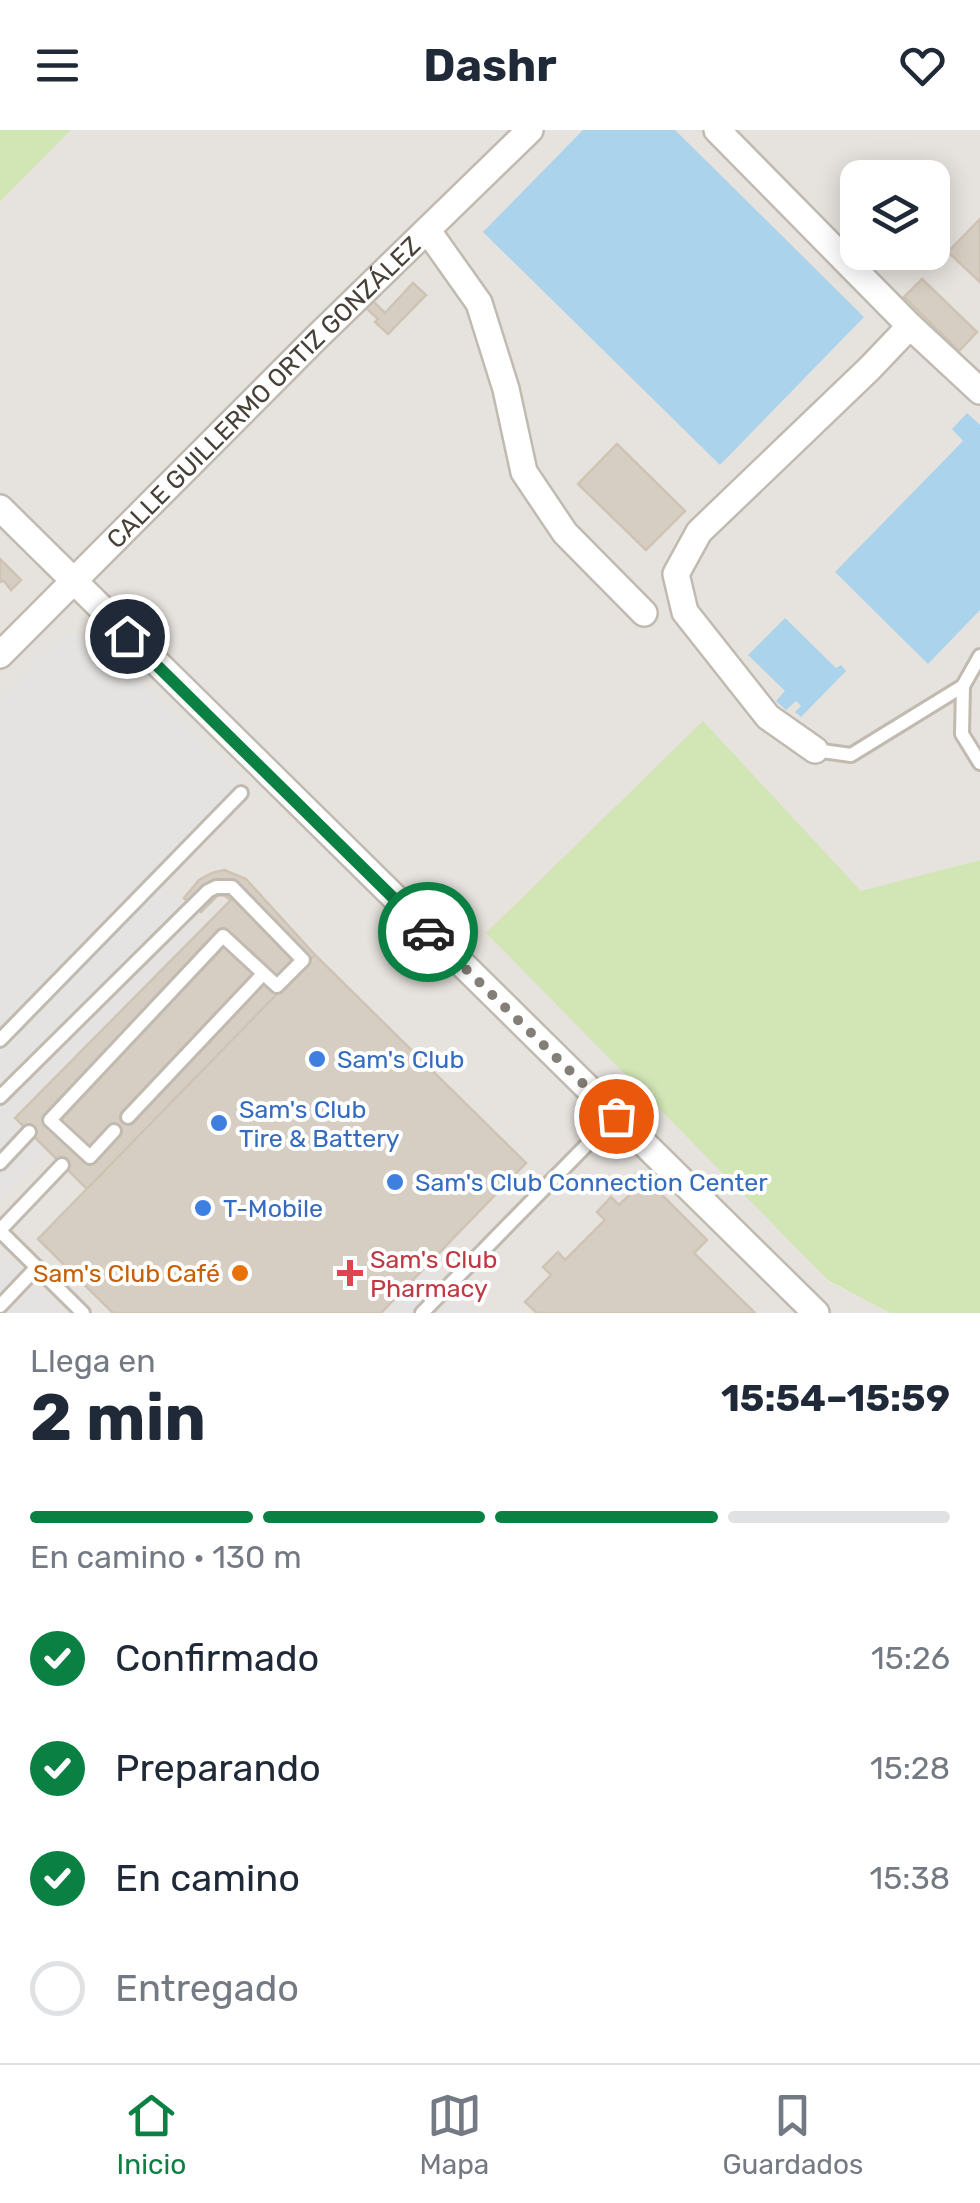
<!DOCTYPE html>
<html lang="es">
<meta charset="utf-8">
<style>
body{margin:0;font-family:Rubik,sans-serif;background:#f6f6f7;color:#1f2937;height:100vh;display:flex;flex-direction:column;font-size:38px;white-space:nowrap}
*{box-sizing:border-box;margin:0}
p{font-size:32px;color:#747a83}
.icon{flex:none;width:55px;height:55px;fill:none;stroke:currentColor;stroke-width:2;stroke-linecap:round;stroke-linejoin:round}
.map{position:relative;height:1183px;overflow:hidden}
.panel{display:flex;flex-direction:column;background:#fff;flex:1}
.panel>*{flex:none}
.fabs{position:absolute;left:840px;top:30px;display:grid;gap:20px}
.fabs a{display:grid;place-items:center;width:110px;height:110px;border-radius:20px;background:#fff;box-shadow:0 5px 25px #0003;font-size:50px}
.pin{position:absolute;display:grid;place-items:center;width:85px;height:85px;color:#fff;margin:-42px;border:5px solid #fff;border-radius:50%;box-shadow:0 2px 10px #0007}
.courier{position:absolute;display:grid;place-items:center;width:100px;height:100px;margin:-50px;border:8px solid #0b8043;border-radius:50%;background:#fff;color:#222;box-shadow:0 2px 12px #0007}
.overview em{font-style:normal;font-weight:700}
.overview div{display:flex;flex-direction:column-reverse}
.overview{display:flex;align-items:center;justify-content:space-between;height:170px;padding:0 30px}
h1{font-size:65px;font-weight:700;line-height:75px}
.bar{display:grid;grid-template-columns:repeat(4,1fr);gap:15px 10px;align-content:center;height:120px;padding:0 30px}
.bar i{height:12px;border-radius:8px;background:#e0e1e3}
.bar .current{background:#0b8043}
.bar p{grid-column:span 4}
ol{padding:0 30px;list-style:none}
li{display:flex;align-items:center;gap:30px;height:110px}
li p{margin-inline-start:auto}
li .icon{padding:10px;border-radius:50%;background:#0b8043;color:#fff;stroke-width:4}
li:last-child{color:#747a83}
li i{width:55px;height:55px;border:5px solid #e0e1e3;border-radius:50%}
header{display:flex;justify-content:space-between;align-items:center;height:130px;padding:0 30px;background:#fff;font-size:45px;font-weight:700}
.tab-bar{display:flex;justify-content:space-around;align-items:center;height:140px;border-top:2px solid #e0e1e3;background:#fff;font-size:28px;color:#747a83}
.tab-bar a{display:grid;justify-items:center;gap:5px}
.tab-bar .current{color:#0b8043}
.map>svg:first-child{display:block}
.industrial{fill:#e6e2de;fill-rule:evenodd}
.green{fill:#d1e5b5}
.parking{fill:#e5e3e1}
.water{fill:#abd3eb}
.building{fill:#d7cec3;stroke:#cfc3b3;stroke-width:2.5}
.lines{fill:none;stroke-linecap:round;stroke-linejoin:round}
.lane-casing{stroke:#c1bab0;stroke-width:18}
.street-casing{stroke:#c1bab0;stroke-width:30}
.lane{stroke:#fff;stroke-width:12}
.street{stroke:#fff;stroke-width:25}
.done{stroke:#837e76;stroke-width:10;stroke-dasharray:0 18}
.route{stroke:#0b8043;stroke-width:12}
.shop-dot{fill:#3f7fe0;stroke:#fff;stroke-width:4}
.food-dot{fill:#e8710a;stroke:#fff;stroke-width:4}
.health-dot{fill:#e0444e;stroke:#fff;stroke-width:4}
.labels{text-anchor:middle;stroke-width:8;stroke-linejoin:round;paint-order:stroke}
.street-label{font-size:25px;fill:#474138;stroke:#fff}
.shop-label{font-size:25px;fill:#366cbe;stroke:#fff;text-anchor:start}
.health-label{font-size:25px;fill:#be3a42;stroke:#fff;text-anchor:start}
.food-label{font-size:25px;fill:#c56008;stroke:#fff;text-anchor:end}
</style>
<header><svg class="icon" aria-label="menu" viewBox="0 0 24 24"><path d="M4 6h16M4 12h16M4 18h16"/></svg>Dashr<svg class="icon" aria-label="heart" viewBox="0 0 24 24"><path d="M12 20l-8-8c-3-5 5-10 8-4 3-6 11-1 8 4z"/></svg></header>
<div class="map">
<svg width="980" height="1183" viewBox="0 0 980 1183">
<rect width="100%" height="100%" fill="#f3f0e9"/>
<path class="industrial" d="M 71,0 L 980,0 L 980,730 L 861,762 L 703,592 L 828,1151 L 890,1183 L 0,1183 L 0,72 ZM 858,48 L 932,48 L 932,122 L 858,122 Z"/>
<path class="green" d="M 0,0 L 71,0 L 0,72 Z
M 703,591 L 861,761 L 980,730 L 980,1183 L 890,1183 L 829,1151 L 486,803 Z"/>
<path class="parking" d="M 74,503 L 96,508 L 254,661 L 161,755 L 203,798 L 15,988 L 48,1020 L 0,1070 L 0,569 L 48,520 L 64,506 Z
M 8,1127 L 66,1183 L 0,1183 L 0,1135 Z
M 427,1135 L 469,1176 L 463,1183 L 381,1183 Z"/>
<path class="water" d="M 583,0 L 675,0 L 864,187 L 720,335 L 483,102 Z
M 967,283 L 980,295 L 980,480 L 928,534 L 835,442 L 963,311 L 952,299 Z
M 785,488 L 836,538 L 841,535 L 846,541 L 801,587 L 795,582 L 801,576 L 796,571 L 786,580 L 776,571 L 785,561 L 748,525 Z"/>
<path class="building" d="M 980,89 L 980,152 L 948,122 Z
M 893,122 L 921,122 L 907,137 Z
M 922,149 L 977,202 L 959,221 L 904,167 Z
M 413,153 L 426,165 L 388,204 L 375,192 L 378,189 L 365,177 L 372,170 L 385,183 Z
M 617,314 L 685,381 L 646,420 L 578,354 Z
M 0,429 L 21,450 L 11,460 L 4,451 L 0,452 Z
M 224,740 L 246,749 L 315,825 L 87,1059 L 15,988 L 231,770 L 223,765 L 217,766 L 201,782 L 184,768 L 199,750 L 212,743 Z
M 315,825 L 526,1033 L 381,1183 L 113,1183 L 38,1109 Z
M 646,1049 L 707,1110 L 694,1123 L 755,1183 L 537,1183 L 525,1172 L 551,1145 L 543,1137 L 558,1122 L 565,1130 L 605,1090 L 597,1082 L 611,1067 L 619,1075 Z"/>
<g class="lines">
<g class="lane-casing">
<path id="lane" d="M 980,526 L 963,556 L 962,604 L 980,633
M 815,620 L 851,625 L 963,556
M 0,910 L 241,663
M 0,967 L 208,761 L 216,757 L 232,757 L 303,830 L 277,856 L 223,806 L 50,990 L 90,1027 L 114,1001
M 128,987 L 263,844
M 0,1033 L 29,1002
M 0,1100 L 62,1035
M 0,1101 L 83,1183
M 0,1176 L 37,1137
M 422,1183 L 615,986"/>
</g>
<g class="street-casing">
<g id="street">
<path d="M 717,0 L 910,196 L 980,261"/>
<path d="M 428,101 L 479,173 L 506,259 L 524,342 L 565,403 L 644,483"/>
<path d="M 0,378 L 816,1183"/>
<path id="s1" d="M 0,525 L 316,208 L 530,0"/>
<path d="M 815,620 L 768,587 L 685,482 L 676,444 L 699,402 L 870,238 L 910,196"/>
</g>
</g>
<use href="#lane" class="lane"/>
<use href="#street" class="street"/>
</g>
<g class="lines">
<path class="done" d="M 428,802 L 616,986"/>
<path class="route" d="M 127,506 L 428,802"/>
</g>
<g class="shop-dot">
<circle cx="317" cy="929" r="10"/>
<circle cx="219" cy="993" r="10"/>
<circle cx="395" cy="1052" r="10"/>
<circle cx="203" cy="1078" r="10"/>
</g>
<circle class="food-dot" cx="240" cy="1143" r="10"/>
<path class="health-dot" d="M345 1128h10v10h10v10h-10v10h-10v-10h-10v-10h10z"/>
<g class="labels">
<g class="street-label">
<text dy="9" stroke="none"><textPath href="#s1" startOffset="372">CALLE GUILLERMO ORTIZ GONZÁLEZ</textPath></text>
</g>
<g class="shop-label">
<text x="337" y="938">Sam's Club</text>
<text x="239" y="988">Sam's Club<tspan x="239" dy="29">Tire &amp; Battery</tspan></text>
<text x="415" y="1061">Sam's Club Connection Center</text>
<text x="223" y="1087">T-Mobile</text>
</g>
<g class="health-label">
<text x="370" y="1138">Sam's Club<tspan x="370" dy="29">Pharmacy</tspan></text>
</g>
<g class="food-label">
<text x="220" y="1152">Sam's Club Café</text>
</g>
</g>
</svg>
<div class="fabs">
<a><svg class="icon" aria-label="layers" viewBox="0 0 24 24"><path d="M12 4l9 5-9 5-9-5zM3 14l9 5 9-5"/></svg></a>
</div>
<div class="pin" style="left:616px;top:986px;background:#ea580c"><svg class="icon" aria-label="bag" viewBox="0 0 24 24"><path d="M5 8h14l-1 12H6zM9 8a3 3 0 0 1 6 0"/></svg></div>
<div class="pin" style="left:127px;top:506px;background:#1f2937"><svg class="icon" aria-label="home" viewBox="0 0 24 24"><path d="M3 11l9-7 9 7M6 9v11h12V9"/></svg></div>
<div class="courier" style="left:428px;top:802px"><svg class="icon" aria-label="car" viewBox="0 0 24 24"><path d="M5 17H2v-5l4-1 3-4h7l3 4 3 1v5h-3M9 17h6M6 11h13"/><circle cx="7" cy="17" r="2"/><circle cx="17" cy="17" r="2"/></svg></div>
</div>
<section class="panel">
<div class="overview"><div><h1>2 min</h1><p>Llega en</p></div><em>15:54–15:59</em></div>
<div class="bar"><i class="current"></i><i class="current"></i><i class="current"></i><i></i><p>En camino · 130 m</p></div>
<ol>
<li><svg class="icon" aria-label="check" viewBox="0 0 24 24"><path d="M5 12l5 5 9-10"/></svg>Confirmado<p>15:26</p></li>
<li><svg class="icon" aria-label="check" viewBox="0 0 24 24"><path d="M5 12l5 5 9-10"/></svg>Preparando<p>15:28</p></li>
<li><svg class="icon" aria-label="check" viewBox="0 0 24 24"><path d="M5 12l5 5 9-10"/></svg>En camino<p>15:38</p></li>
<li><i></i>Entregado</li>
</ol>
</section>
<nav class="tab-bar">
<a class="current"><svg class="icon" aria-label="home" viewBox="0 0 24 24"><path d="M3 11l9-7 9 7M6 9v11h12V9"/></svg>Inicio</a>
<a><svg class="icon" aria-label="map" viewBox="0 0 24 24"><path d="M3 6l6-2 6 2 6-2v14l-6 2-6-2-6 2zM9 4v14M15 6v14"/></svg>Mapa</a>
<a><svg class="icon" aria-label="saved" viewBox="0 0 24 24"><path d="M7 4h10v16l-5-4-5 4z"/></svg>Guardados</a>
</nav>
